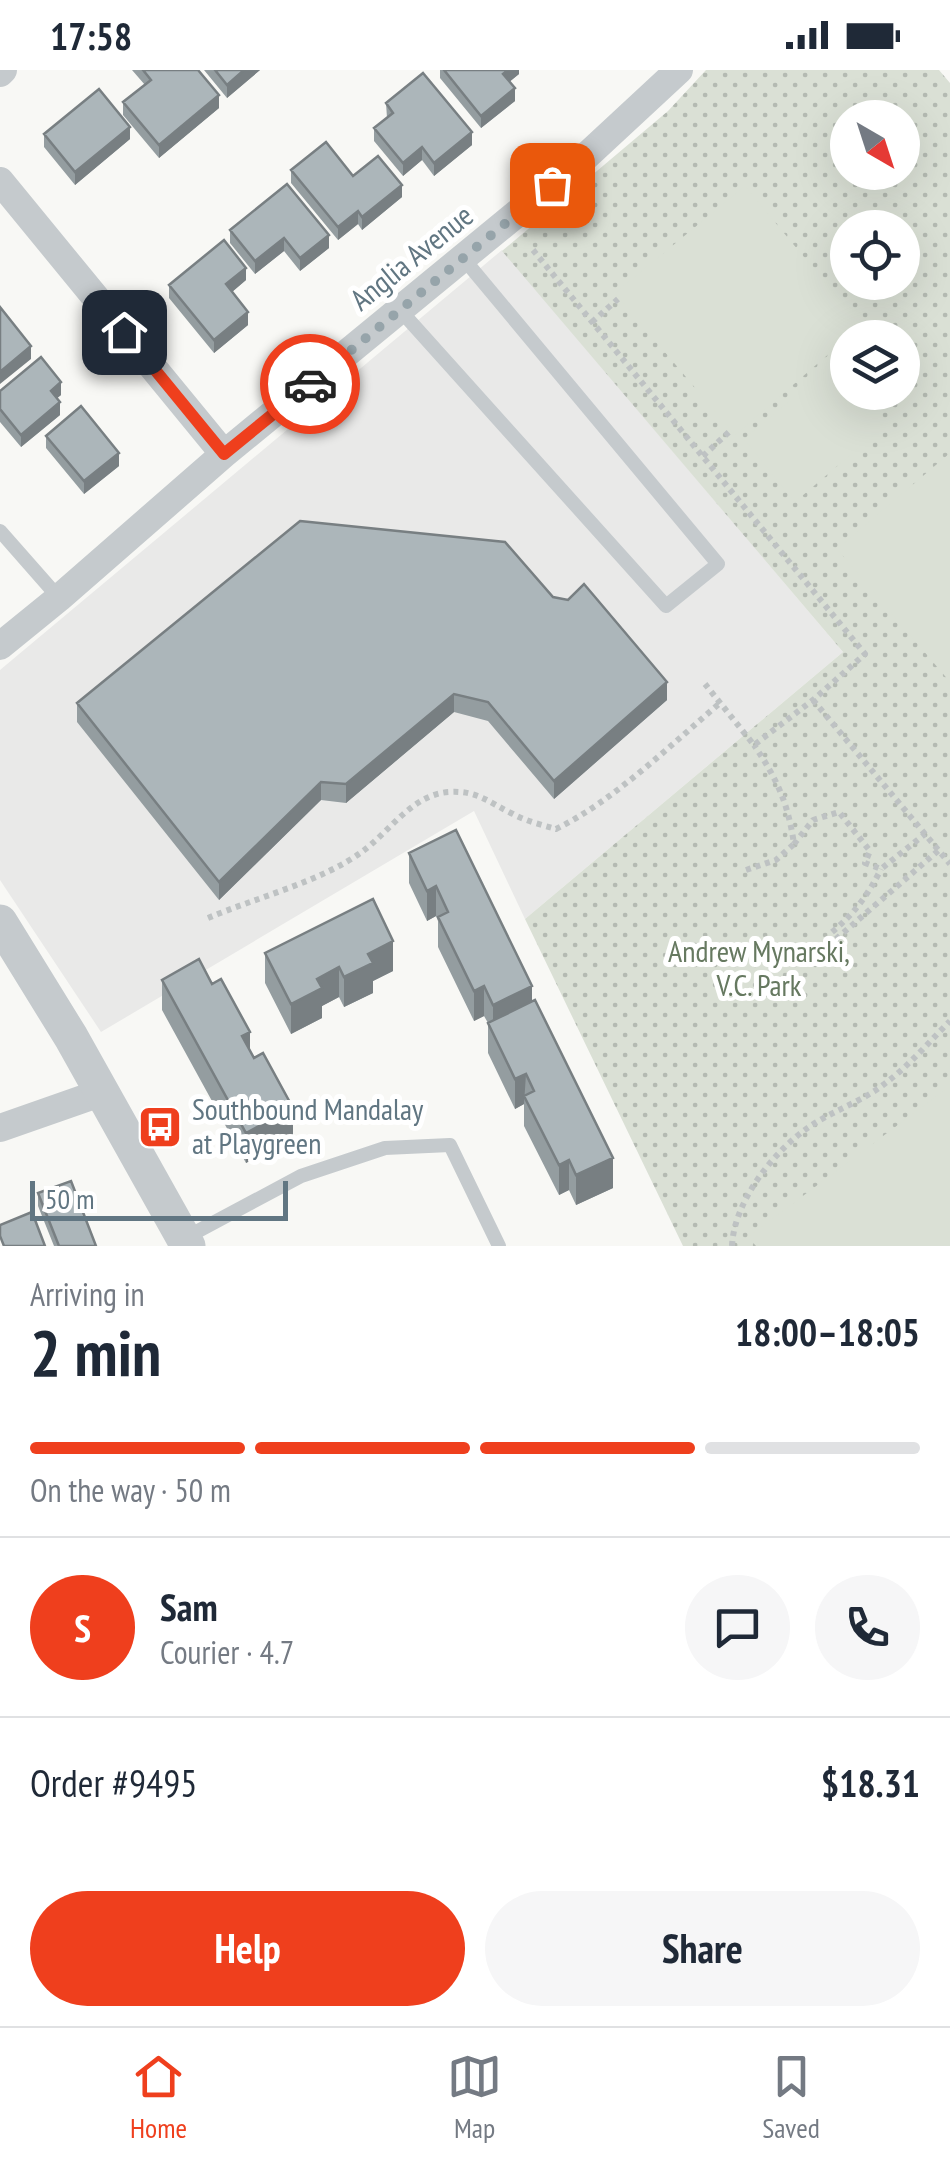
<!DOCTYPE html>
<meta charset="utf-8">
<style>
body{margin:0;font-family:"PT Sans Narrow",sans-serif;background:#f6f6f7;color:#1f2937;height:100vh;display:flex;flex-direction:column;font-size:38px;white-space:nowrap}
*{box-sizing:border-box;margin:0}
p{font-size:32px;color:#747a83}
.icon{flex:none;width:55px;height:55px;fill:none;stroke:currentColor;stroke-width:2;stroke-linecap:round;stroke-linejoin:round}
.map{position:relative;height:1176px;overflow:hidden}
.sheet{display:flex;flex-direction:column;background:#fff;flex:1}
.sheet>*{flex:none}
.needle{width:65px;rotate:141deg}
.tools{position:absolute;left:830px;top:30px;display:grid;gap:20px}
.tools a{display:grid;place-items:center;width:90px;height:90px;border-radius:50%;background:#fff;box-shadow:0 10px 40px #0002;font-size:50px}
.scale{position:absolute;left:30px;bottom:25px;width:258px;box-sizing:border-box;padding-left:10px;border:5px solid #617682;border-top:0;font-size:28px;line-height:35px;white-space:nowrap;color:#617682;-webkit-text-stroke:8px #fff;paint-order:stroke}
.pin{position:absolute;display:grid;place-items:center;width:85px;height:85px;color:#fff;margin:-42px;border-radius:20px;box-shadow:0 5px 15px #0006}
.courier{position:absolute;display:grid;place-items:center;width:100px;height:100px;margin:-50px;border:8px solid #ef3f1d;border-radius:50%;background:#fff;color:#222;box-shadow:0 2px 12px #0007}
.overview em{font-style:normal;font-weight:700}
.overview div{display:flex;flex-direction:column-reverse}
.overview{display:flex;align-items:center;justify-content:space-between;height:170px;padding:0 30px}
h1{font-size:65px;font-weight:700;line-height:75px}
.bar{display:grid;grid-template-columns:repeat(4,1fr);gap:15px 10px;align-content:center;height:120px;padding:0 30px}
.bar i{height:12px;border-radius:8px;background:#e0e1e3}
.bar .on{background:#ef3f1d}
.bar p{grid-column:span 4}
.line{display:flex;align-items:center;gap:25px;padding:0 30px;border-top:2px solid #e0e1e3}
.line div{flex:1}
.round{display:grid;place-items:center;flex:none;width:105px;height:105px;border-radius:52px;background:#f6f6f7}
.action{display:flex;gap:20px;margin-top:auto;padding:20px 30px}
.action a{flex:1;height:115px;border-radius:60px;background:#ef3f1d;color:#fff;font-size:40px;font-weight:700;line-height:115px;text-align:center}
.action a+a{background:#f6f6f7;color:#1f2937}
.status{display:flex;justify-content:space-between;align-items:center;height:70px;padding:0 50px;background:#fff;direction:ltr}
.status svg{height:28px;fill:currentColor}
.tab-bar{display:flex;justify-content:space-around;align-items:center;height:140px;border-top:2px solid #e0e1e3;background:#fff;font-size:28px;color:#747a83}
.tab-bar a{display:grid;justify-items:center;gap:5px}
.tab-bar .on{color:#ef3f1d}
.map>svg:first-child{display:block}
.built{fill:#e9e9e8}
.green{fill:url(#green-dots);fill-rule:evenodd}
.pitch{fill:#dae0d5}
.lines{fill:none;stroke-linecap:round;stroke-linejoin:round}
.path{stroke:#bec2c3;stroke-width:6;stroke-dasharray:5 5;stroke-linecap:butt}
.service{stroke:#c5cacd;stroke-width:14}
.minor{stroke:#c5cacd;stroke-width:28}
.tertiary{stroke:#c5cacd;stroke-width:35}
.wall{fill:#949da0}
.shaded-wall{fill:#787f82}
.building{fill:#acb6ba;stroke:#787f82;stroke-width:2.5}
.done{stroke:#96a4aa;stroke-width:10;stroke-dasharray:0 18}
.route{stroke:#ef3f1d;stroke-width:12}
.labels{text-anchor:middle;stroke-width:10;stroke-linejoin:round;paint-order:stroke}
.street-label{font-size:30px;fill:#617682;stroke:#fff}
.park-label{font-size:30px;fill:#667960;stroke:#fff}
.poi-label{font-size:30px;fill:#617682;stroke:#fff;text-anchor:start}
</style>
<div class="status"><b>17:58</b><svg viewBox="0 0 49 12"><path d="M0 12V9h3v3zM5 12V6h3v6zM10 12V3h3v9zM15 12V0h3v12zM26 1h20v11H26zM47 4h2v5h-2z"/></svg></div>
<div class="map">
<svg width="950" height="1176" viewBox="0 0 950 1176">
<defs>
<pattern id="green-dots" width="8" height="8" patternUnits="userSpaceOnUse" patternTransform="scale(2.5)"><rect width="8" height="8" fill="#dae0d5"/><path d="M2 2h.1M6 6h.1" fill="none" stroke="#b4bab2" stroke-width="1.8" stroke-linecap="round"/></pattern>
</defs>
<rect width="100%" height="100%" fill="#f8f8f5"/>
<path class="built" d="M 502,180 L 843,582 L 525,849 L 474,741 L 101,962 L 0,810 L 0,600 Z"/>
<path class="green" d="M 706,0 L 939,0 L 950,13 L 950,1176 L 683,1176 L 525,849 L 843,582 L 502,181 L 668,41 ZM 848,48 L 902,48 L 902,102 L 848,102 ZM 848,158 L 902,158 L 902,212 L 848,212 ZM 848,268 L 902,268 L 902,322 L 848,322 Z"/>
<path class="pitch" d="M 745,116 L 861,256 L 735,365 L 615,223 Z
M 833,295 L 847,313 L 848,322 L 855,323 L 883,357 L 795,432 L 744,369 Z
M 950,383 L 950,612 L 837,479 Z
M 950,1016 L 950,1176 L 756,1176 L 748,1167 Z"/>
<g class="lines">
<path class="path" d="M 533,180 L 865,584 L 813,630 L 754,675 L 705,614
M 592,252 L 618,229
M 703,386 L 730,361
M 813,630 L 950,794
M 794,774 L 813,750 L 839,742 L 870,781 L 865,793 L 881,799 L 925,764
M 746,800 L 776,790 L 794,774 C 788,733 777,709 754,675
M 208,848 C 255,828 323,811 363,781 C 390,761 413,724 449,722 C 477,720 490,733 513,744 C 526,751 542,755 556,759 C 612,732 672,674 720,633
M 832,862 C 854,844 868,825 881,799
M 836,869 L 939,780
M 732,1176 C 734,1131 774,1081 809,1057 C 832,1041 861,1032 883,1015 C 908,997 929,972 950,951"/>
<path class="service" d="M 400,240 L 666,536 L 718,494 L 463,188
M 0,461 L 59,528
M 185,1168 L 301,1106 L 385,1078 L 450,1075 L 499,1176"/>
<path class="minor" d="M 0,3 L 3,0
M 0,111 L 224,384
M 0,576 L 59,528 L 224,384 L 582,90 L 679,0
M 0,1058 L 103,1022"/>
<path class="tertiary" d="M 0,852 L 71,967 L 188,1176"/>
</g>
<path class="wall" d="M 132,0 L 198,0 L 219,38 L 159,88 L 123,45 L 123,32 L 145,15 Z
M 204,0 L 260,0 L 227,28 Z
M 440,0 L 519,0 L 519,4 L 509,12 L 515,31 L 481,58 L 440,8 Z
M 386,33 L 472,75 L 434,106 L 422,90 L 403,106 L 374,71 L 374,58 L 387,48 Z
M 44,64 L 130,69 L 75,115 L 44,77 Z
M 291,100 L 353,106 L 402,127 L 362,160 L 358,154 L 338,170 L 291,113 Z
M 287,114 L 329,178 L 300,201 L 284,181 L 255,204 L 230,173 L 230,160 Z
M 246,210 L 232,222 L 248,255 L 214,283 L 169,228 L 169,215 Z
M 0,321 L 61,325 L 57,328 L 60,345 L 21,377 L 0,352 Z
M 46,366 L 119,396 L 84,424 L 46,378 Z
M 553,527 L 667,630 L 554,729 L 488,651 L 454,642 L 346,733 L 321,730 L 219,830 L 77,652 L 77,633 Z
M 409,783 L 532,931 L 613,1118 L 576,1135 L 569,1120 L 559,1125 L 524,1056 L 524,1034 L 515,1039 L 488,983 L 488,953 L 484,946 L 474,951 L 438,877 L 438,851 L 436,846 L 427,851 L 409,813 Z
M 265,883 L 393,901 L 373,911 L 373,923 L 344,937 L 339,927 L 322,936 L 322,948 L 291,964 L 265,913 Z
M 162,910 L 212,914 L 250,982 L 293,1067 L 246,1093 L 162,940 Z
M 38,1123 L 96,1176 L 54,1176 L 38,1136 Z"/>
<path class="shaded-wall" d="M 244,0 L 260,0 L 227,28 L 227,15 Z
M 508,0 L 519,0 L 519,4 L 503,17 L 503,4 Z
M 515,18 L 515,31 L 481,58 L 481,46 Z
M 219,25 L 219,38 L 159,88 L 159,75 Z
M 130,57 L 130,69 L 75,115 L 75,102 Z
M 472,62 L 472,75 L 434,106 L 434,93 Z
M 422,77 L 422,90 L 403,106 L 403,93 Z
M 402,115 L 402,127 L 362,160 L 362,147 Z
M 358,141 L 358,154 L 338,170 L 338,157 Z
M 329,165 L 329,178 L 300,201 L 300,188 Z
M 284,168 L 284,181 L 255,204 L 255,191 Z
M 246,198 L 246,210 L 226,227 L 226,214 Z
M 248,242 L 248,255 L 214,283 L 214,270 Z
M 31,276 L 31,289 L 0,314 L 0,302 Z
M 61,312 L 61,325 L 51,333 L 51,321 Z
M 60,332 L 60,345 L 21,377 L 21,365 Z
M 119,383 L 119,396 L 84,424 L 84,411 Z
M 667,612 L 667,630 L 554,729 L 554,711 Z
M 454,624 L 454,642 L 346,733 L 346,714 Z
M 321,712 L 321,730 L 219,830 L 219,812 Z
M 436,816 L 436,846 L 427,851 L 427,821 Z
M 393,871 L 393,901 L 373,911 L 373,923 L 344,937 L 344,907 L 368,884 Z
M 339,897 L 339,927 L 322,936 L 322,948 L 291,964 L 291,934 L 317,909 Z
M 484,916 L 484,946 L 474,951 L 474,921 Z
M 532,916 L 532,946 L 493,965 L 493,935 Z
M 250,962 L 250,992 L 242,966 Z
M 526,1004 L 524,1034 L 515,1039 L 515,1009 Z
M 293,1038 L 293,1067 L 246,1093 L 246,1063 Z
M 613,1088 L 613,1118 L 576,1135 L 576,1105 Z
M 569,1090 L 569,1120 L 559,1125 L 559,1095 Z"/>
<path class="building" d="M 143,0 L 198,0 L 219,25 L 159,75 L 123,32 L 151,10 Z
M 215,0 L 244,0 L 227,15 Z
M 444,0 L 508,0 L 503,4 L 515,18 L 481,46 Z
M 423,3 L 472,62 L 434,93 L 422,77 L 403,93 L 374,58 L 393,43 L 386,33 Z
M 99,19 L 130,57 L 75,102 L 44,64 Z
M 326,72 L 353,106 L 378,86 L 402,115 L 362,147 L 358,141 L 338,157 L 291,100 Z
M 287,114 L 329,165 L 300,188 L 284,168 L 255,191 L 230,160 Z
M 224,170 L 246,198 L 226,214 L 248,242 L 214,270 L 169,215 Z
M 0,237 L 31,276 L 0,302 Z
M 41,287 L 61,312 L 51,321 L 60,332 L 21,365 L 0,339 L 0,321 Z
M 81,336 L 119,383 L 84,411 L 46,366 Z
M 300,451 L 505,472 L 553,527 L 568,530 L 584,514 L 667,612 L 554,711 L 488,632 L 454,624 L 346,714 L 321,712 L 219,812 L 77,633 Z
M 456,760 L 532,916 L 493,935 L 484,916 L 474,921 L 438,847 L 448,842 L 436,816 L 427,821 L 409,783 Z
M 373,829 L 393,871 L 368,884 L 373,893 L 344,907 L 339,897 L 317,909 L 322,918 L 291,934 L 265,883 Z
M 199,889 L 212,914 L 221,909 L 250,962 L 242,966 L 254,988 L 263,983 L 293,1038 L 246,1063 L 162,910 Z
M 535,930 L 613,1088 L 576,1105 L 569,1090 L 559,1095 L 524,1026 L 534,1021 L 526,1004 L 515,1009 L 488,953 Z
M 71,1111 L 96,1176 L 59,1176 L 38,1123 Z
M 32,1142 L 45,1176 L 4,1176 L 0,1166 L 0,1155 Z"/>
<g class="lines">
<path class="done" d="M 310,314 L 552,115"/>
<path class="route" d="M 124,262 L 224,384 L 310,314"/>
</g>
<defs>
<g id="bus-square" transform="scale(2.25)"><rect x="-9" y="-9" width="18" height="18" rx="4" fill="#ef3f1d" stroke="#fff"/><path d="M-5-6H5V4H4V6H2V4H-2V6H-4V4H-5ZM-3.5-4V0h7V-4ZM-3.5 1.2v1.5H-2V1.2ZM2 1.2v1.5H3.5V1.2Z" fill="#fff"/></g>
</defs>
<g fill-rule="evenodd">
<use href="#bus-square" x="160" y="1057"/>
</g>
<g class="labels">
<g class="street-label">
<text transform="translate(412 188) rotate(-39)" y="10">Anglia Avenue</text>
</g>
<g class="park-label">
<text x="759" y="892">Andrew Mynarski,<tspan x="759" dy="34">V.C. Park</tspan></text>
</g>
<g class="poi-label">
<text x="192" y="1050">Southbound Mandalay<tspan x="192" dy="34">at Playgreen</tspan></text>
</g>
</g>
</svg>
<div class="tools">
<a><svg class="needle" viewBox="-14 -14 28 28"><path d="M0-13l5 13h-10z" fill="#e53935"/><path d="M0 13l5-13h-10z" fill="#747a83"/></svg></a>
<a><svg class="icon" aria-label="locate" viewBox="0 0 24 24"><circle cx="12" cy="12" r="6"/><path d="M12 2v4M12 18v4M2 12h4M18 12h4"/></svg></a>
<a><svg class="icon" aria-label="layers" viewBox="0 0 24 24"><path d="M12 4l9 5-9 5-9-5zM3 14l9 5 9-5"/></svg></a>
</div>
<div class="scale">50 m</div>
<div class="pin" style="left:552px;top:115px;background:#ea580c"><svg class="icon" aria-label="bag" viewBox="0 0 24 24"><path d="M5 8h14l-1 12H6zM9 8a3 3 0 0 1 6 0"/></svg></div>
<div class="pin" style="left:124px;top:262px;background:#1f2937"><svg class="icon" aria-label="home" viewBox="0 0 24 24"><path d="M3 11l9-7 9 7M6 9v11h12V9"/></svg></div>
<div class="courier" style="left:310px;top:314px"><svg class="icon" aria-label="car" viewBox="0 0 24 24"><path d="M5 17H2v-5l4-1 3-4h7l3 4 3 1v5h-3M9 17h6M6 11h13"/><circle cx="7" cy="17" r="2"/><circle cx="17" cy="17" r="2"/></svg></div>
</div>
<section class="sheet">
<div class="overview"><div><h1>2 min</h1><p>Arriving in</p></div><em>18:00–18:05</em></div>
<div class="bar"><i class="on"></i><i class="on"></i><i class="on"></i><i></i><p>On the way · 50 m</p></div>
<div class="line" style="height:180px"><b class="round" style="background:#ef3f1d;color:#fff">S</b><div><b>Sam</b><p>Courier · 4.7</p></div><a class="round"><svg class="icon" aria-label="chat" viewBox="0 0 24 24"><path d="M4 5h16v11H9l-5 4z"/></svg></a><a class="round"><svg class="icon" aria-label="phone" viewBox="0 0 24 24"><path d="M5 4h4l2 5-3 2q2 4 5 5l2-3 5 2v4C11 20 4 13 5 4z"/></svg></a></div>
<div class="line" style="height:130px"><div>Order #9495</div><b>$18.31</b></div>
<div class="action"><a>Help</a><a>Share</a></div>
</section>
<nav class="tab-bar">
<a class="on"><svg class="icon" aria-label="home" viewBox="0 0 24 24"><path d="M3 11l9-7 9 7M6 9v11h12V9"/></svg>Home</a>
<a><svg class="icon" aria-label="map" viewBox="0 0 24 24"><path d="M3 6l6-2 6 2 6-2v14l-6 2-6-2-6 2zM9 4v14M15 6v14"/></svg>Map</a>
<a><svg class="icon" aria-label="saved" viewBox="0 0 24 24"><path d="M7 4h10v16l-5-4-5 4z"/></svg>Saved</a>
</nav>
